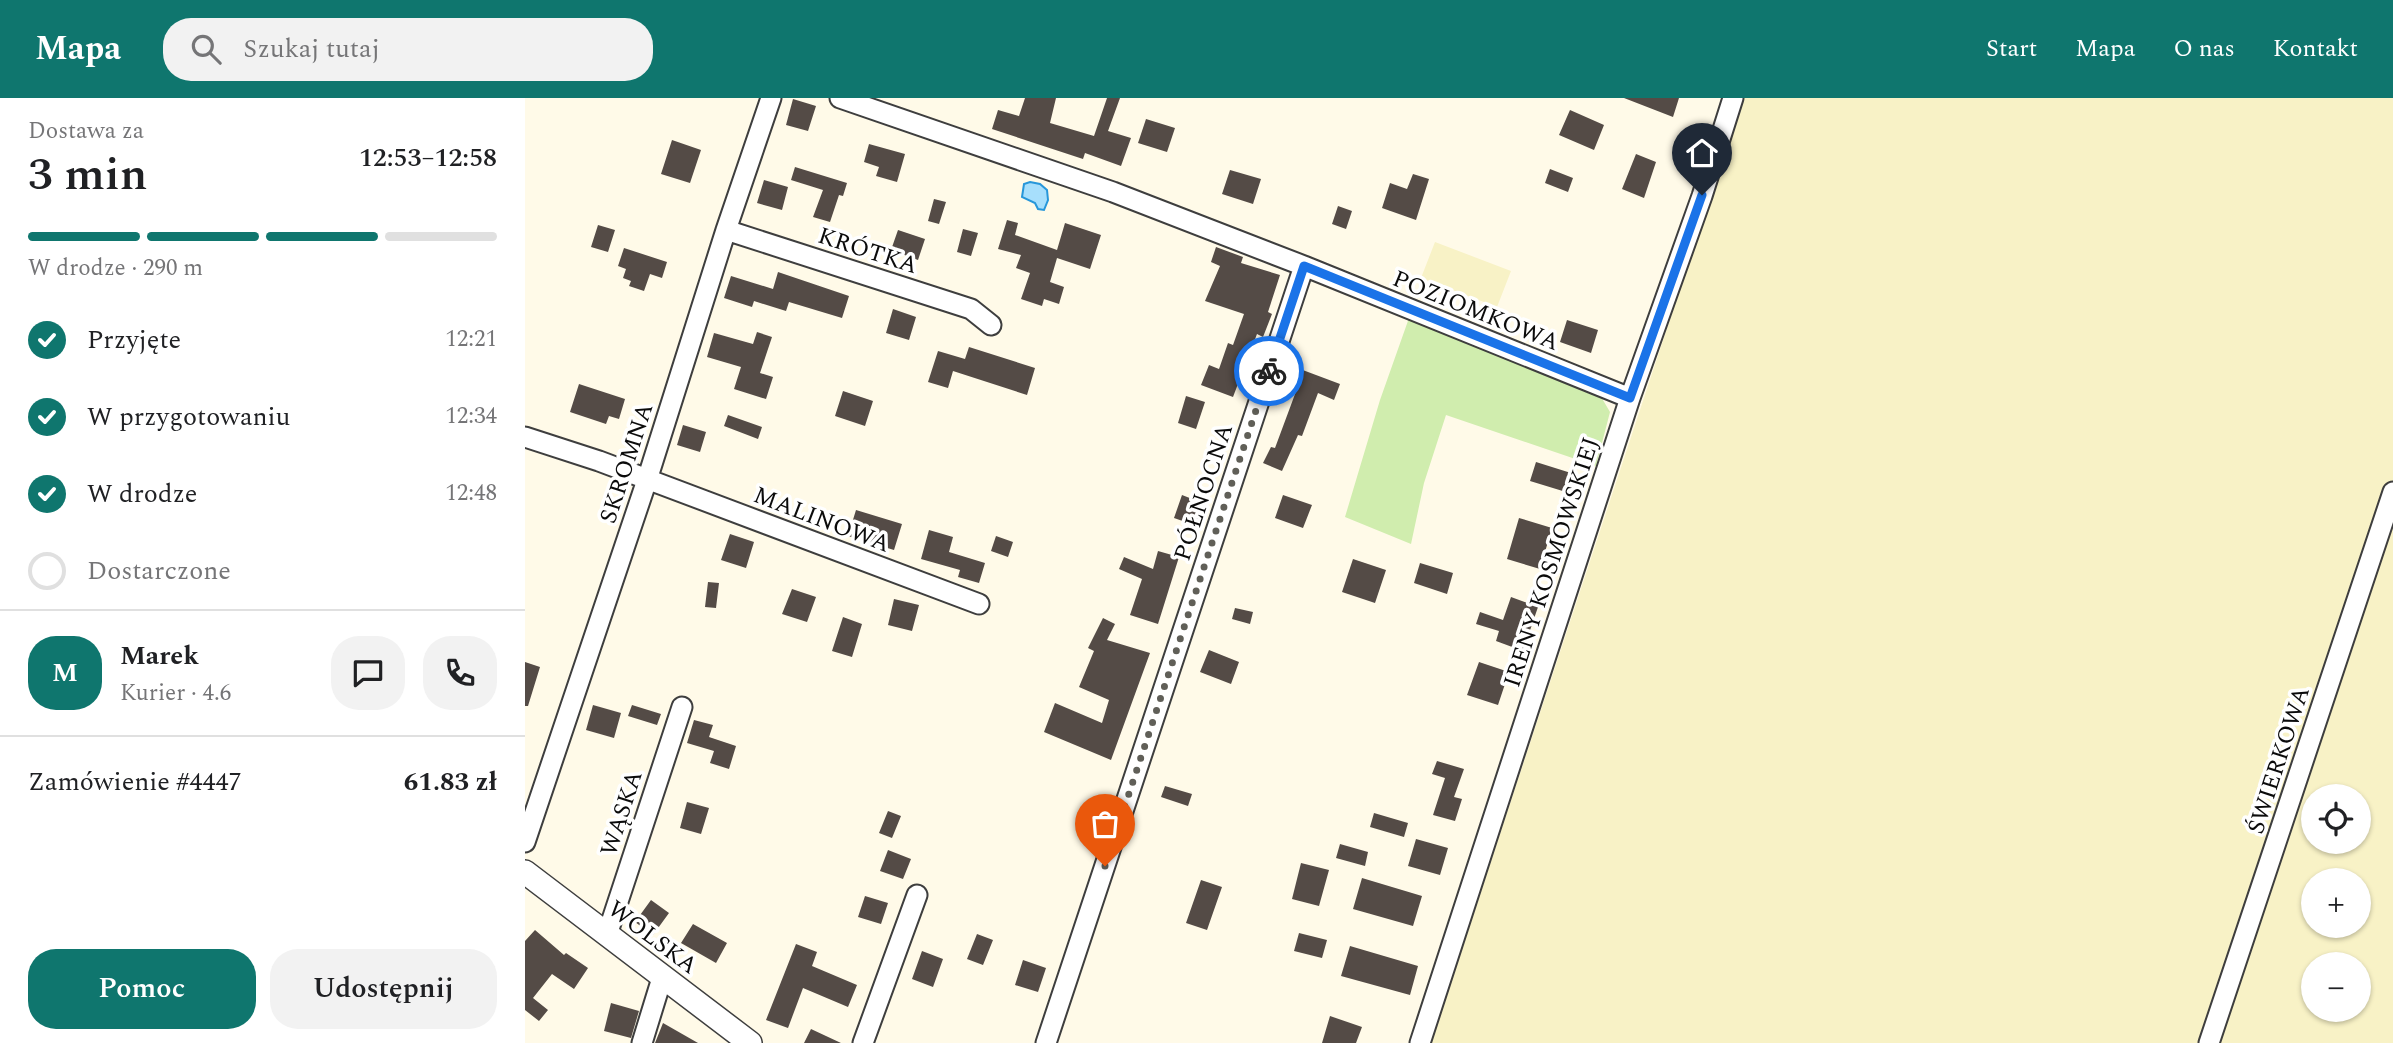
<!DOCTYPE html>
<html lang="pl">
<meta charset="utf-8">
<style>
body{margin:0;font-family:Spectral,serif;background:#f2f2f2;color:#202124;height:100vh;display:flex;flex-direction:column;font-size:26px;white-space:nowrap}
*{box-sizing:border-box;margin:0}
p{font-size:23px;color:#757577}
.icon{flex:none;width:38px;height:38px;fill:none;stroke:currentColor;stroke-width:2;stroke-linecap:round;stroke-linejoin:round}
.map{position:relative;flex:1;overflow:hidden}
.panel{display:flex;flex-direction:column;background:#fff;width:525px}
.panel>*{flex:none}
.buttons{position:absolute;left:1776px;top:686px;display:grid;gap:14px}
.buttons a{display:grid;place-items:center;width:70px;height:70px;border-radius:50%;background:#fff;box-shadow:0 2px 5px #0004;font-size:35px}
.pin{position:absolute;display:grid;place-items:center;width:60px;height:60px;color:#fff;margin:-72px -30px;border-radius:50% 50% 50% 0;rotate:-45deg;box-shadow:0 0 7px #0007}
.pin .icon{rotate:45deg}
.courier{position:absolute;display:grid;place-items:center;width:70px;height:70px;margin:-35px;border:5px solid #1a73e8;border-radius:50%;background:#fff;color:#222;box-shadow:0 2px 9px #0007}
.summary em{font-style:normal;font-weight:600}
.summary div{display:flex;flex-direction:column-reverse}
.summary{display:flex;align-items:center;justify-content:space-between;height:119px;padding:0 28px}
h1{font-size:46px;font-weight:600;line-height:52px}
.bar{display:grid;grid-template-columns:repeat(4,1fr);gap:10px 7px;align-content:center;height:84px;padding:0 28px}
.bar i{height:9px;border-radius:5px;background:#e0e0e0}
.bar .selected{background:#0f766e}
.bar p{grid-column:span 4}
.line{display:flex;align-items:center;gap:18px;padding:0 28px;border-top:2px solid #e0e0e0}
.line div{flex:1}
.round{display:grid;place-items:center;flex:none;width:74px;height:74px;border-radius:28px;background:#f2f2f2}
ol{padding:0 28px;list-style:none}
li{display:flex;align-items:center;gap:21px;height:77px}
li p{margin-inline-start:auto}
li .icon{padding:7px;border-radius:50%;background:#0f766e;color:#fff;stroke-width:4}
li:last-child{color:#757577}
li i{width:38px;height:38px;border:4px solid #e0e0e0;border-radius:50%}
.action{display:flex;gap:14px;margin-top:auto;padding:14px 28px}
.action a{flex:1;height:80px;border-radius:28px;background:#0f766e;color:#fff;font-size:28px;font-weight:600;line-height:80px;text-align:center}
.action a+a{background:#f2f2f2;color:#202124}
header{display:flex;align-items:center;gap:42px;box-sizing:border-box;height:98px;padding:0 35px;background:#0f766e;color:#fff}
header strong{font-size:33px}
nav{display:flex;gap:38px;margin-inline-start:auto;font-size:24px}
.search{width:490px;height:63px;background:#f2f2f2;display:flex;align-items:center;gap:18px;box-sizing:border-box;padding:0 24px;border-radius:28px;color:#757577;font-size:26px}
main{display:flex;flex:1;min-height:0}
.map>svg:first-child{display:block}
.farmland{fill:#f8f2c6;fill-rule:evenodd}
.green{fill:#d0edae}
.water{fill:#a7dffc;stroke:#2797da;stroke-width:2}
.building{fill:#544b46}
.lines{fill:none;stroke-linecap:round;stroke-linejoin:round}
.minor-casing{stroke:#3e3e3e;stroke-width:23}
.tertiary-casing{stroke:#3e3e3e;stroke-width:26}
.minor{stroke:#fff;stroke-width:19}
.tertiary{stroke:#fff;stroke-width:23}
.done{stroke:#605f58;stroke-width:7;stroke-dasharray:0 12.6}
.route{stroke:#1a73e8;stroke-width:9}
.labels{text-anchor:middle;stroke-width:7;stroke-linejoin:round;paint-order:stroke}
.street-label{font-size:24px;fill:#0b0b0b;stroke:#fff}
</style>
<header>
<strong>Mapa</strong>
<div class="search"><svg class="icon" aria-label="search" viewBox="0 0 24 24"><circle cx="10" cy="10" r="6"/><path d="M15 15l6 6"/></svg>Szukaj tutaj</div>
<nav><a>Start</a><a>Mapa</a><a>O nas</a><a>Kontakt</a></nav>
</header>
<main>
<section class="panel">
<div class="summary"><div><h1>3 min</h1><p>Dostawa za</p></div><em>12:53–12:58</em></div>
<div class="bar"><i class="selected"></i><i class="selected"></i><i class="selected"></i><i></i><p>W drodze · 290 m</p></div>
<ol>
<li><svg class="icon" aria-label="check" viewBox="0 0 24 24"><path d="M5 12l5 5 9-10"/></svg>Przyjęte<p>12:21</p></li>
<li><svg class="icon" aria-label="check" viewBox="0 0 24 24"><path d="M5 12l5 5 9-10"/></svg>W przygotowaniu<p>12:34</p></li>
<li><svg class="icon" aria-label="check" viewBox="0 0 24 24"><path d="M5 12l5 5 9-10"/></svg>W drodze<p>12:48</p></li>
<li><i></i>Dostarczone</li>
</ol>
<div class="line" style="height:126px"><b class="round" style="background:#0f766e;color:#fff">M</b><div><b>Marek</b><p>Kurier · 4.6</p></div><a class="round"><svg class="icon" aria-label="chat" viewBox="0 0 24 24"><path d="M4 5h16v11H9l-5 4z"/></svg></a><a class="round"><svg class="icon" aria-label="phone" viewBox="0 0 24 24"><path d="M5 4h4l2 5-3 2q2 4 5 5l2-3 5 2v4C11 20 4 13 5 4z"/></svg></a></div>
<div class="line" style="height:91px"><div>Zamówienie #4447</div><b>61.83 zł</b></div>
<div class="action"><a>Pomoc</a><a>Udostępnij</a></div>
</section>
<div class="map">
<svg width="1868" height="945" viewBox="0 0 1868 945">
<rect width="100%" height="100%" fill="#fffae8"/>
<path class="farmland" d="M 1218,0 L 1868,0 L 1868,945 L 906,945 ZM 1788,698 L 1834,698 L 1834,744 L 1788,744 ZM 1788,782 L 1834,782 L 1834,828 L 1788,828 ZM 1788,866 L 1834,866 L 1834,912 L 1788,912 Z
M 910,144 L 986,173 L 972,209 L 896,180 Z"/>
<path class="green" d="M 884,220 L 1075,297 L 1085,314 L 1071,368 L 921,317 L 899,385 L 886,446 L 820,419 L 855,302 Z"/>
<path class="water" d="M 505,84 L 515,86 L 522,92 L 523,102 L 519,112 L 513,111 L 510,105 L 497,99 L 499,86 Z"/>
<path class="building" d="M 500,0 L 531,0 L 525,25 L 569,38 L 582,0 L 595,0 L 583,33 L 606,40 L 596,68 L 560,55 L 558,61 L 467,31 L 473,12 L 494,18 Z
M 1099,0 L 1154,0 L 1148,19 Z
M 268,1 L 291,8 L 283,33 L 261,27 Z
M 1045,12 L 1079,27 L 1069,52 L 1034,37 Z
M 621,21 L 650,30 L 642,54 L 613,45 Z
M 147,42 L 176,52 L 165,85 L 136,76 Z
M 344,46 L 380,56 L 372,84 L 351,78 L 354,69 L 339,64 Z
M 1111,56 L 1131,64 L 1119,100 L 1097,91 Z
M 270,69 L 322,85 L 318,98 L 314,97 L 305,124 L 288,119 L 298,92 L 266,82 Z
M 1025,71 L 1048,80 L 1043,94 L 1020,85 Z
M 705,72 L 736,81 L 728,106 L 697,96 Z
M 888,76 L 904,81 L 891,122 L 857,110 L 865,85 L 882,91 Z
M 239,82 L 263,89 L 257,112 L 232,105 Z
M 409,101 L 421,104 L 414,126 L 403,123 Z
M 813,108 L 827,113 L 821,131 L 807,126 Z
M 482,122 L 493,125 L 490,137 L 532,152 L 540,125 L 576,137 L 565,171 L 532,160 L 525,184 L 539,189 L 534,206 L 519,201 L 517,208 L 496,201 L 505,175 L 491,170 L 496,157 L 473,151 Z
M 73,127 L 90,132 L 83,154 L 66,149 Z
M 438,131 L 453,135 L 446,158 L 432,154 Z
M 373,132 L 400,141 L 393,162 L 366,152 Z
M 691,149 L 718,159 L 716,165 L 755,177 L 743,214 L 747,216 L 738,239 L 732,236 L 708,299 L 676,287 L 684,267 L 694,271 L 703,245 L 708,247 L 719,216 L 680,203 L 695,168 L 686,164 Z
M 99,150 L 142,164 L 137,180 L 125,176 L 119,193 L 104,188 L 106,183 L 98,180 L 101,171 L 93,168 Z
M 253,174 L 324,198 L 317,220 L 264,204 L 261,213 L 229,203 L 227,209 L 199,200 L 206,178 L 248,191 Z
M 368,211 L 391,219 L 384,242 L 361,235 Z
M 1042,222 L 1073,232 L 1066,255 L 1035,244 Z
M 232,234 L 247,239 L 235,275 L 248,279 L 241,301 L 209,291 L 216,269 L 182,259 L 189,235 L 228,246 Z
M 444,249 L 510,270 L 502,297 L 428,273 L 423,290 L 403,284 L 413,253 L 440,261 Z
M 767,268 L 815,286 L 809,302 L 793,295 L 777,338 L 773,337 L 757,373 L 738,365 L 746,349 L 750,350 L 773,288 L 761,283 Z
M 54,286 L 100,301 L 94,321 L 84,318 L 81,326 L 45,314 Z
M 318,293 L 348,303 L 340,328 L 310,318 Z
M 661,298 L 680,304 L 671,331 L 653,325 Z
M 203,317 L 237,329 L 233,341 L 199,328 Z
M 158,327 L 181,334 L 175,354 L 152,347 Z
M 1011,364 L 1046,375 L 1041,394 L 1005,383 Z
M 657,397 L 680,406 L 672,428 L 649,420 Z
M 758,397 L 787,407 L 778,430 L 750,420 Z
M 331,412 L 377,426 L 369,452 L 323,438 Z
M 994,420 L 1027,430 L 1015,471 L 982,461 Z
M 404,432 L 428,439 L 424,454 L 460,465 L 454,485 L 433,479 L 435,472 L 396,461 Z
M 205,436 L 229,444 L 221,470 L 196,462 Z
M 471,438 L 488,444 L 483,459 L 466,453 Z
M 633,453 L 654,459 L 633,526 L 605,517 L 617,481 L 594,471 L 599,459 L 628,471 Z
M 828,461 L 861,472 L 850,505 L 817,494 Z
M 895,465 L 928,475 L 922,496 L 889,485 Z
M 183,484 L 194,485 L 191,510 L 180,509 Z
M 267,491 L 291,499 L 282,524 L 257,516 Z
M 986,499 L 1013,509 L 998,553 L 971,543 L 974,533 L 951,526 L 955,514 L 978,522 Z
M 369,501 L 394,507 L 387,533 L 363,527 Z
M 710,510 L 728,514 L 725,526 L 707,521 Z
M 318,519 L 337,526 L 327,559 L 307,553 Z
M 578,520 L 590,526 L 582,542 L 625,555 L 586,662 L 519,634 L 530,605 L 577,625 L 584,602 L 554,589 L 569,553 L 563,550 Z
M 684,552 L 714,564 L 706,586 L 675,574 Z
M 0,564 L 15,569 L 3,608 L 0,608 Z
M 954,564 L 984,574 L 973,607 L 942,597 Z
M 68,607 L 96,615 L 89,640 L 61,632 Z
M 107,607 L 136,616 L 132,627 L 103,618 Z
M 169,622 L 188,627 L 184,639 L 211,648 L 204,671 L 185,665 L 189,653 L 162,645 Z
M 912,663 L 939,671 L 929,699 L 937,701 L 930,723 L 908,717 L 920,680 L 907,676 Z
M 640,688 L 667,696 L 663,708 L 636,699 Z
M 162,704 L 184,710 L 176,736 L 155,730 Z
M 363,713 L 376,718 L 367,740 L 354,735 Z
M 849,715 L 883,725 L 879,739 L 845,729 Z
M 891,741 L 923,750 L 915,777 L 883,768 Z
M 815,746 L 843,754 L 840,768 L 811,760 Z
M 363,752 L 386,761 L 378,781 L 355,773 Z
M 776,765 L 804,772 L 794,808 L 767,801 Z
M 837,780 L 897,798 L 888,828 L 828,811 Z
M 676,782 L 697,789 L 682,832 L 661,825 Z
M 340,798 L 363,805 L 356,826 L 333,819 Z
M 126,802 L 144,815 L 128,837 L 110,824 Z
M 168,826 L 202,845 L 191,865 L 156,845 Z
M 10,832 L 39,857 L 41,855 L 63,870 L 49,891 L 27,876 L 8,900 L 23,912 L 14,923 L 0,912 L 0,843 Z
M 774,835 L 802,842 L 797,860 L 769,853 Z
M 452,836 L 468,842 L 458,867 L 442,861 Z
M 271,846 L 292,854 L 287,868 L 332,887 L 323,909 L 278,890 L 263,930 L 241,922 Z
M 825,848 L 893,868 L 885,897 L 816,878 Z
M 397,853 L 418,861 L 408,889 L 387,881 Z
M 498,862 L 521,870 L 513,894 L 490,887 Z
M 86,905 L 114,913 L 106,940 L 79,933 Z
M 805,918 L 837,929 L 831,945 L 797,945 Z
M 138,925 L 173,945 L 130,945 Z
M 286,931 L 316,945 L 279,945 Z"/>
<g class="lines">
<g class="minor-casing">
<path id="minor" d="M 315,0 L 588,94 L 779,168 L 521,945
M 201,132 L 446,211 L 466,227
M 779,168 L 1105,300
M 0,339 L 74,363 L 454,506
M 0,744 L 122,382 L 201,132 L 246,0
M 82,837 L 157,609
M 117,945 L 137,880
M 338,945 L 392,797
M 895,945 L 1105,300 L 1177,98 L 1208,0
M 1684,945 L 1868,394"/>
</g>
<g class="tertiary-casing">
<path id="tertiary" d="M 0,774 L 225,945"/>
</g>
<use href="#minor" class="minor"/>
<use href="#tertiary" class="tertiary"/>
</g>
<g class="lines">
<path class="done" d="M 580,768 L 744,273"/>
<path class="route" d="M 744,273 L 779,168 L 1105,300 L 1177,97"/>
</g>
<g class="labels">
<g class="street-label">
<text transform="translate(343 152) rotate(18)" y="8">KRÓTKA</text>
<text transform="translate(951 212) rotate(22)" y="8">POZIOMKOWA</text>
<text transform="translate(101 365) rotate(-72)" y="8">SKROMNA</text>
<text transform="translate(678 394) rotate(-72)" y="8">PÓŁNOCNA</text>
<text transform="translate(297 421) rotate(21)" y="8">MALINOWA</text>
<text transform="translate(1026 464) rotate(-72)" y="8">IRENY KOSMOWSKIEJ</text>
<text transform="translate(1753 662) rotate(-72)" y="8">ŚWIERKOWA</text>
<text transform="translate(96 715) rotate(-72)" y="8">WĄSKA</text>
<text transform="translate(128 839) rotate(37)" y="8">WOLSKA</text>
</g>
</g>
</svg>
<div class="buttons">
<a><svg class="icon" aria-label="locate" viewBox="0 0 24 24"><circle cx="12" cy="12" r="6"/><path d="M12 2v4M12 18v4M2 12h4M18 12h4"/></svg></a>
<a>+</a>
<a>−</a>
</div>
<div class="pin" style="left:580px;top:768px;background:#ea580c"><svg class="icon" aria-label="bag" viewBox="0 0 24 24"><path d="M5 8h14l-1 12H6zM9 8a3 3 0 0 1 6 0"/></svg></div>
<div class="pin" style="left:1177px;top:97px;background:#1f2937"><svg class="icon" aria-label="home" viewBox="0 0 24 24"><path d="M3 11l9-7 9 7M6 9v11h12V9"/></svg></div>
<div class="courier" style="left:744px;top:273px"><svg class="icon" aria-label="bike" viewBox="0 0 24 24"><circle cx="6" cy="16" r="4"/><circle cx="18" cy="16" r="4"/><path d="M6 16l4-8h5l3 8M10 8l3 8H6M13 5h3"/></svg></div>
</div>
</main>
